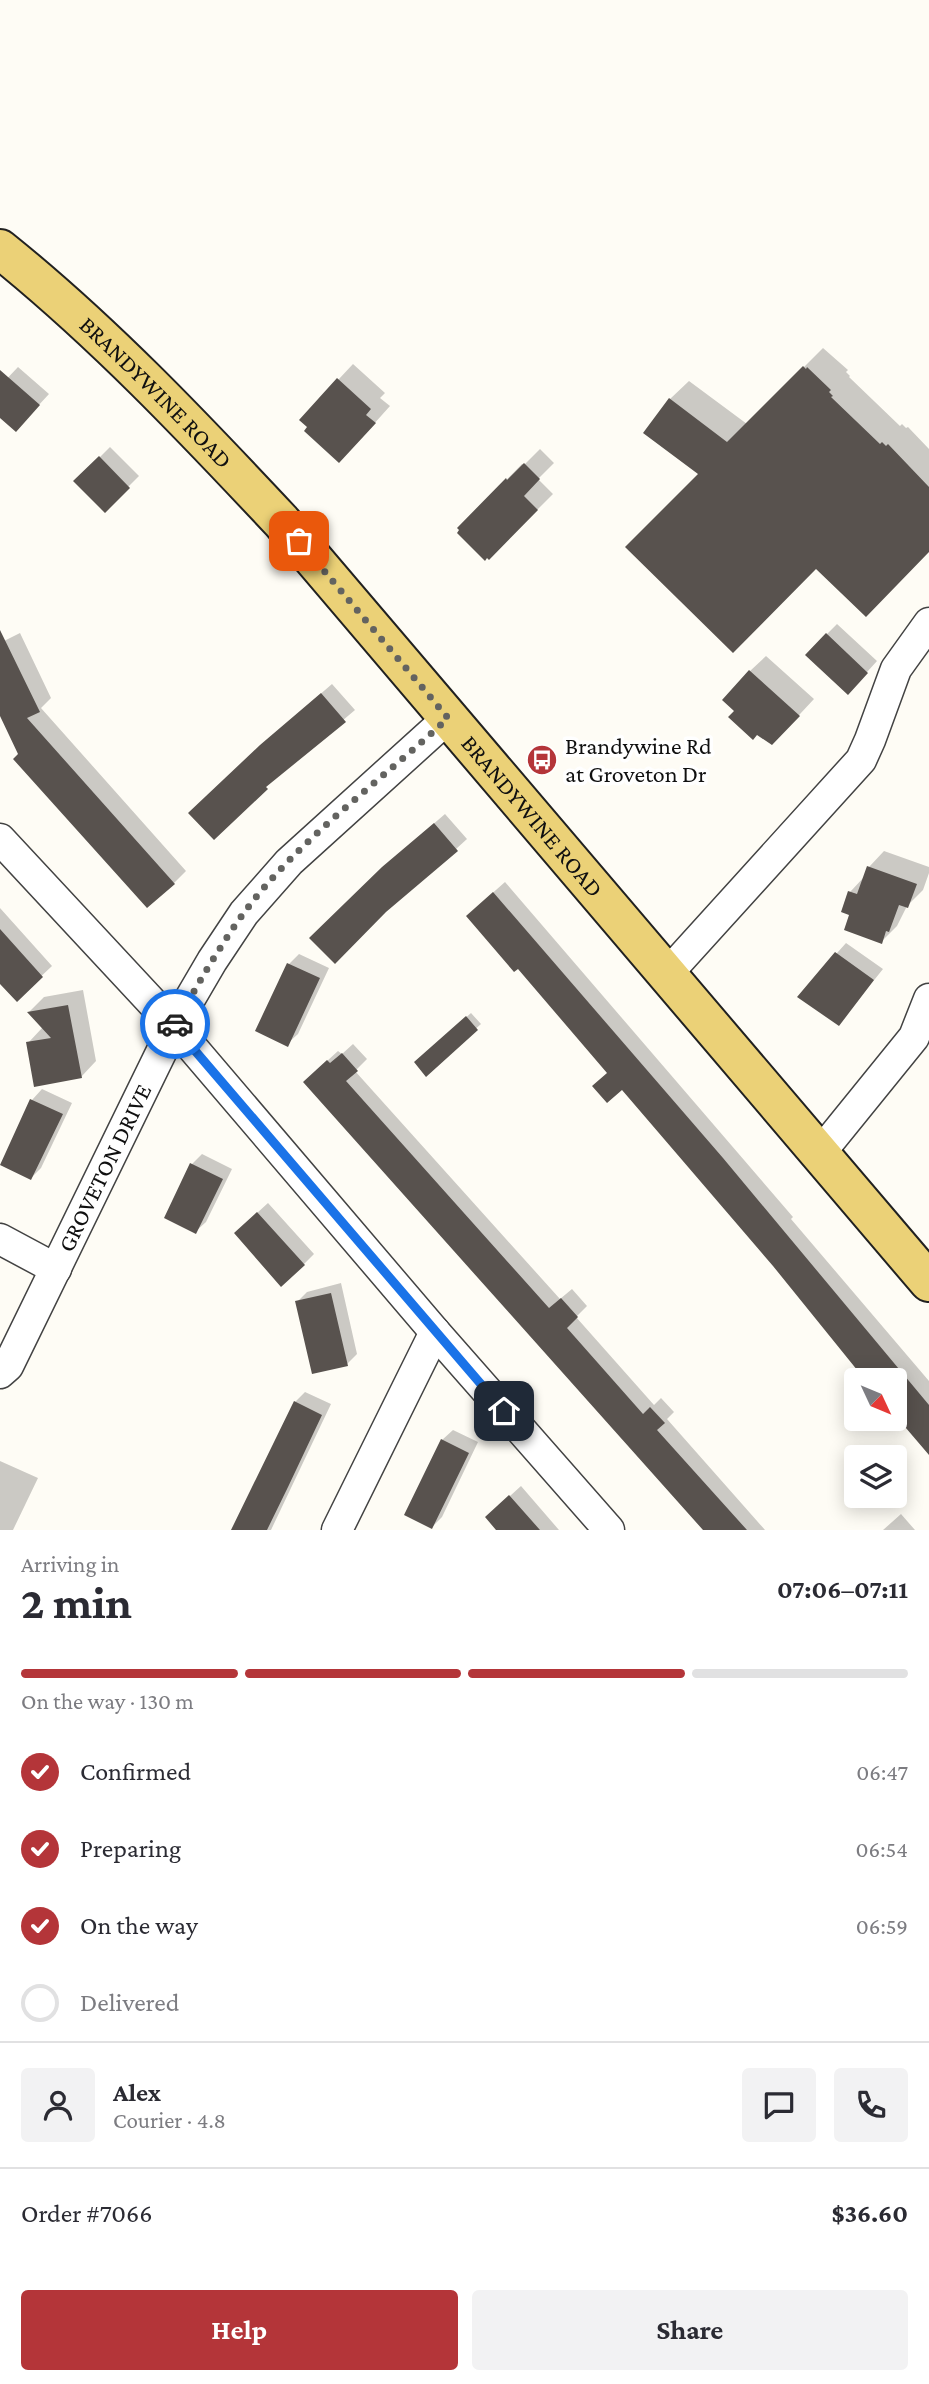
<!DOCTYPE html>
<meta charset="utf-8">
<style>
body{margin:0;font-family:"Crimson Pro",serif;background:#f2f2f3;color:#2b2b33;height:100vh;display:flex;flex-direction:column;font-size:26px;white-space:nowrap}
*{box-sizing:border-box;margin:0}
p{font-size:23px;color:#7c7c81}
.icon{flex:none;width:38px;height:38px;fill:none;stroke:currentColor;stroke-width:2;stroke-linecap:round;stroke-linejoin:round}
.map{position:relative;height:1530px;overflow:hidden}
.panel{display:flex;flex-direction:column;background:#fff;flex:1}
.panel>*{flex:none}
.needle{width:46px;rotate:134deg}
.controls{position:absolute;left:844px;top:1368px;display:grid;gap:14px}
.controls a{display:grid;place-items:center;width:63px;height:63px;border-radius:7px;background:#fff;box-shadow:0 4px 18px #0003;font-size:35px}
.pin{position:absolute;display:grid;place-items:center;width:60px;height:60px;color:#fff;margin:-30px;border-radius:14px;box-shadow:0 4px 10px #0006}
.courier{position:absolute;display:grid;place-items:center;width:70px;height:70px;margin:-35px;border:5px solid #1a73e8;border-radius:50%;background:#fff;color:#222;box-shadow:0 2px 9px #0007}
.summary em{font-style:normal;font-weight:700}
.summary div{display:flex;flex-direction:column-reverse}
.summary{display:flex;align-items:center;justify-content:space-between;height:119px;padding:0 21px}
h1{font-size:46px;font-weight:700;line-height:52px}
.bar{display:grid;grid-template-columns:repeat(4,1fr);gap:10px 7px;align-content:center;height:84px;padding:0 21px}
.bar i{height:9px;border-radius:5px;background:#e1e1e2}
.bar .on{background:#b43539}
.bar p{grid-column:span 4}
.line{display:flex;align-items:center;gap:18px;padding:0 21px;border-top:2px solid #e1e1e2}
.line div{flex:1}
.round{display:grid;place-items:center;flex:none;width:74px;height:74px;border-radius:7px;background:#f2f2f3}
ol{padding:0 21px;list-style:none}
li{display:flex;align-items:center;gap:21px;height:77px}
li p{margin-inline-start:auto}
li .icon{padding:7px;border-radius:50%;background:#b43539;color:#fff;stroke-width:4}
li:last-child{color:#7c7c81}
li i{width:38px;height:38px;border:4px solid #e1e1e2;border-radius:50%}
.cta{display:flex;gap:14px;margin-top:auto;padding:14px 21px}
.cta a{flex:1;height:80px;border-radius:7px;background:#b43539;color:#fff;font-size:28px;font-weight:700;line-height:80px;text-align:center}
.cta a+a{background:#f2f2f3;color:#2b2b33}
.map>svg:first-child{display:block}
.shadow{fill:#0003}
.building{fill:#58524e}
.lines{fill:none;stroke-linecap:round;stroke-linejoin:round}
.minor-casing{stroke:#434343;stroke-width:33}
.major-casing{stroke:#212121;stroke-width:42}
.minor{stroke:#fff;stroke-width:30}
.major{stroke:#ebd177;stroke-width:38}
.done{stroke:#636360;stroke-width:7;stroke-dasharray:0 12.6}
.route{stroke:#1a73e8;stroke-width:9}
.labels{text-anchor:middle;stroke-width:7;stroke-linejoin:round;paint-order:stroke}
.street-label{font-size:24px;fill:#101010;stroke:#fff}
.poi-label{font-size:24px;fill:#101010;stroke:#fff;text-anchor:start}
</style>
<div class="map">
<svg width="929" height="1530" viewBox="0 0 929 1530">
<rect width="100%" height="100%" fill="#fefcf5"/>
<path class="shadow" d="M 823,348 L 848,370 L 846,372 L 850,376 L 849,377 L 900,426 L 902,424 L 906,428 L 908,427 L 929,449 L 929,550 L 816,566 L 700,473 L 670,399 L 689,381 L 747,424 Z
M 353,364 L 385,393 L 380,398 L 390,406 L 355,445 L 338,380 Z
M 18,367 L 49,394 L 26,419 L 0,416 L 0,386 Z
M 110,447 L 139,476 L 105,510 L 76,481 Z
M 540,449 L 554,463 L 538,479 L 553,494 L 489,558 L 459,528 L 522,464 L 524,465 Z
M 837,624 L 877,661 L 858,682 L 827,634 Z
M 20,633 L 51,698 L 41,708 L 186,871 L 174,883 L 20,754 L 0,712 L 0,643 Z
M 766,656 L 814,699 L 787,728 L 736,711 L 750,671 Z
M 332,684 L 355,710 L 276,777 L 214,837 L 273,735 Z
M 445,814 L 467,839 L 456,849 L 395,857 Z
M 884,851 L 929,867 L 929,873 L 923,890 L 907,906 L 897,926 L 881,942 L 852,914 L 843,911 L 850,892 L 865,876 L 869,867 Z
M 505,882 L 793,1217 L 791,1219 L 929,1381 L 929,1452 L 894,1381 L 774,1265 L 608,1073 L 479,905 Z
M 0,908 L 52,966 L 17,999 L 0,981 Z
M 846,943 L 883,969 L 839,1024 L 829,962 Z
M 299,954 L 329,968 L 298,1034 L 287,1044 L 289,964 Z
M 83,990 L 96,1061 L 81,1077 L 28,1043 L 43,1027 L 29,1012 L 44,997 Z
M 471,1013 L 481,1024 L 426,1074 L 416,1062 Z
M 353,1044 L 367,1059 L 355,1071 L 560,1299 L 572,1289 L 587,1306 L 576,1317 L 654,1405 L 661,1398 L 674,1412 L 667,1419 L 765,1530 L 705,1530 L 315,1072 L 338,1051 L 342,1054 Z
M 42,1089 L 72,1103 L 41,1168 L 31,1178 L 1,1164 L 32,1100 Z
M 202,1154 L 232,1169 L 206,1222 L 195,1232 L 192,1164 Z
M 268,1203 L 314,1254 L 304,1264 L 246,1223 Z
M 341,1283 L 357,1354 L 347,1364 L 297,1302 L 307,1292 Z
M 305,1392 L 331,1404 L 271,1530 L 234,1530 L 295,1402 Z
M 453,1430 L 478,1442 L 442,1517 L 432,1527 L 442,1440 Z
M 0,1461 L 38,1478 L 13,1530 L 0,1530 Z
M 521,1486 L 559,1530 L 499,1530 L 498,1507 Z
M 901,1514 L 915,1530 L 883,1530 Z"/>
<path class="building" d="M 803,366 L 806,369 L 807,367 L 831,390 L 829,392 L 833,396 L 831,397 L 880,444 L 882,442 L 886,446 L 888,444 L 929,487 L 929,552 L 866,617 L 816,569 L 733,653 L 625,547 L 698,474 L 643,433 L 669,398 L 727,442 Z
M 0,370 L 40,405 L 16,432 L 0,418 Z
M 337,378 L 371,409 L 366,415 L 376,423 L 339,463 L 304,431 L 307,427 L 299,420 Z
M 99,456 L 130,488 L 105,513 L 73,481 Z
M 524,463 L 540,479 L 524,496 L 538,510 L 489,560 L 487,558 L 485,561 L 457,533 L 459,530 L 457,528 L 506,478 L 507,480 Z
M 0,630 L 40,712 L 27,718 L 175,884 L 147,908 L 13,759 L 18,754 L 0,716 Z
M 826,633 L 868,673 L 848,695 L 805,655 Z
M 749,670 L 800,716 L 772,745 L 757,735 L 753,740 L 728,717 L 734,711 L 722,700 Z
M 321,693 L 346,722 L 266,787 L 268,789 L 214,840 L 188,813 L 260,745 Z
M 434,823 L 458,851 L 386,912 L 335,964 L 309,938 L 382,867 Z
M 867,866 L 917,884 L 908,908 L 899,905 L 889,932 L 886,931 L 882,944 L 844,930 L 849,915 L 841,912 L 848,891 L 857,894 Z
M 493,892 L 723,1158 L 929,1405 L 929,1455 L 894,1414 L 894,1381 L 866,1381 L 773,1266 L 622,1090 L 607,1103 L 592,1086 L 607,1073 L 518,969 L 514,972 L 466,916 Z
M 0,929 L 43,977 L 17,1002 L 0,984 Z
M 835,952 L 874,980 L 839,1026 L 797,997 Z
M 287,963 L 320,978 L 288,1047 L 255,1031 Z
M 68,1005 L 82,1078 L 34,1087 L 26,1042 L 51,1038 L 27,1012 Z
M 466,1016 L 478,1030 L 426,1077 L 414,1062 Z
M 342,1053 L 358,1071 L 346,1081 L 549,1308 L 561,1298 L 578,1317 L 567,1328 L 643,1414 L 650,1407 L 665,1423 L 657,1430 L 747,1530 L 703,1530 L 303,1082 L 327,1060 L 330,1063 Z
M 30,1099 L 63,1114 L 31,1180 L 0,1165 Z
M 190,1163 L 223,1179 L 196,1234 L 164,1218 Z
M 257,1212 L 305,1265 L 281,1287 L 234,1233 Z
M 331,1293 L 348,1366 L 312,1374 L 295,1301 Z
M 294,1401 L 322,1415 L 288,1487 L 267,1530 L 231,1530 Z
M 441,1439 L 469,1453 L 432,1529 L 404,1515 Z
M 509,1495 L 540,1530 L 496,1530 L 485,1517 Z"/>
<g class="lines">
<g class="minor-casing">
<g id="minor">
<path d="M 0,839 L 174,1026 L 435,1332 L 609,1530"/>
<path d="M 667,974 L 861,760 L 870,740 L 896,669 L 929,623"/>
<path d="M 820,1153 L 914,1037 L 929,999"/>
<path d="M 0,1239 L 56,1269"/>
<path id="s1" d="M 0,1373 L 8,1366 L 174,1026 L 212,961 L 244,913 L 289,862 L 448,718"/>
<path d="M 337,1530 L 435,1332"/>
</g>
</g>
<g class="major-casing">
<g id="major">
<path id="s2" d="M 0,249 C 102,331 192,426 281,521 L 929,1282"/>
</g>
</g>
<use href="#minor" class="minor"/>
<use href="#major" class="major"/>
</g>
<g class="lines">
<path class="done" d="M 175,1024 C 197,986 218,949 243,914 C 298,839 381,781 448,718 L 299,541"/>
<path class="route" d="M 175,1024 L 174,1026 L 191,1046 L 504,1411"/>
</g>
<defs>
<g id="bus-disc" transform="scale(1.575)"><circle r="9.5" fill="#b43539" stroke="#fff"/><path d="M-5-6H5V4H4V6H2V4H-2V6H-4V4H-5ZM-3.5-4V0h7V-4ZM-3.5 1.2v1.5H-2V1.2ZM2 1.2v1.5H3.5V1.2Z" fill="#fff"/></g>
</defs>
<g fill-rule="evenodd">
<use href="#bus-disc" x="542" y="760"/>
</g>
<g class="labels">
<g class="street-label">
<text dy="8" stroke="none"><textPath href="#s2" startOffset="212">BRANDYWINE ROAD</textPath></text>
<text dy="8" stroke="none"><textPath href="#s2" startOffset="779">BRANDYWINE ROAD</textPath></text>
<text dy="8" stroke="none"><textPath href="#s1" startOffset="231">GROVETON DRIVE</textPath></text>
</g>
<g class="poi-label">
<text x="565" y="754">Brandywine Rd<tspan x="565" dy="28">at Groveton Dr</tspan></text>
</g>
</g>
</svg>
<div class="controls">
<a><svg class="needle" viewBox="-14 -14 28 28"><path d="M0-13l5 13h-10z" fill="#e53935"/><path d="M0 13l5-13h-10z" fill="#7c7c81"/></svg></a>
<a><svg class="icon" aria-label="layers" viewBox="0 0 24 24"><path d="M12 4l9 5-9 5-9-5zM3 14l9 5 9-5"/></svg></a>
</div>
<div class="pin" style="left:299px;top:541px;background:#ea580c"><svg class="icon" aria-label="bag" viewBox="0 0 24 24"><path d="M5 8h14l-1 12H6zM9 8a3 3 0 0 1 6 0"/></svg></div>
<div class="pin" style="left:504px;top:1411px;background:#1f2937"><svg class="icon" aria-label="home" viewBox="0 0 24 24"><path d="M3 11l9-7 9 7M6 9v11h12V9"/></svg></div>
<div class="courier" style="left:175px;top:1024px"><svg class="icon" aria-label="car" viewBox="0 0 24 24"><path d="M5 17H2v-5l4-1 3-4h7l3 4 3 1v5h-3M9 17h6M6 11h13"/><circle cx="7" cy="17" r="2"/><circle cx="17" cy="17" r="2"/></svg></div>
</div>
<section class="panel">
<div class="summary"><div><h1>2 min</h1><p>Arriving in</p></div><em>07:06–07:11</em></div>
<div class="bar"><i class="on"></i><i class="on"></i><i class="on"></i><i></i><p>On the way · 130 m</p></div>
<ol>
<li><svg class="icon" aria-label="check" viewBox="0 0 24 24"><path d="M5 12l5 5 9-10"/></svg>Confirmed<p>06:47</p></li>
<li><svg class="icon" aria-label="check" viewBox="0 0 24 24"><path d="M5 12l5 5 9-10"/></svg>Preparing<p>06:54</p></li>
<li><svg class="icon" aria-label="check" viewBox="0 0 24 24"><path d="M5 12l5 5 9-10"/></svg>On the way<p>06:59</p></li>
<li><i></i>Delivered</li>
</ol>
<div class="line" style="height:126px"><a class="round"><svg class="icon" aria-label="person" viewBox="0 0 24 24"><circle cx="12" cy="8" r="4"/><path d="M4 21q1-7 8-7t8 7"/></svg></a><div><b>Alex</b><p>Courier · 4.8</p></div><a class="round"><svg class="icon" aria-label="chat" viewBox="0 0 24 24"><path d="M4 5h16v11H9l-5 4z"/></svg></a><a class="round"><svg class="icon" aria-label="phone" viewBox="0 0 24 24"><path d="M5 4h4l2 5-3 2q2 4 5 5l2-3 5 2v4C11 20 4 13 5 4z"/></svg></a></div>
<div class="line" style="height:91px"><div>Order #7066</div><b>$36.60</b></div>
<div class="cta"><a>Help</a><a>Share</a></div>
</section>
